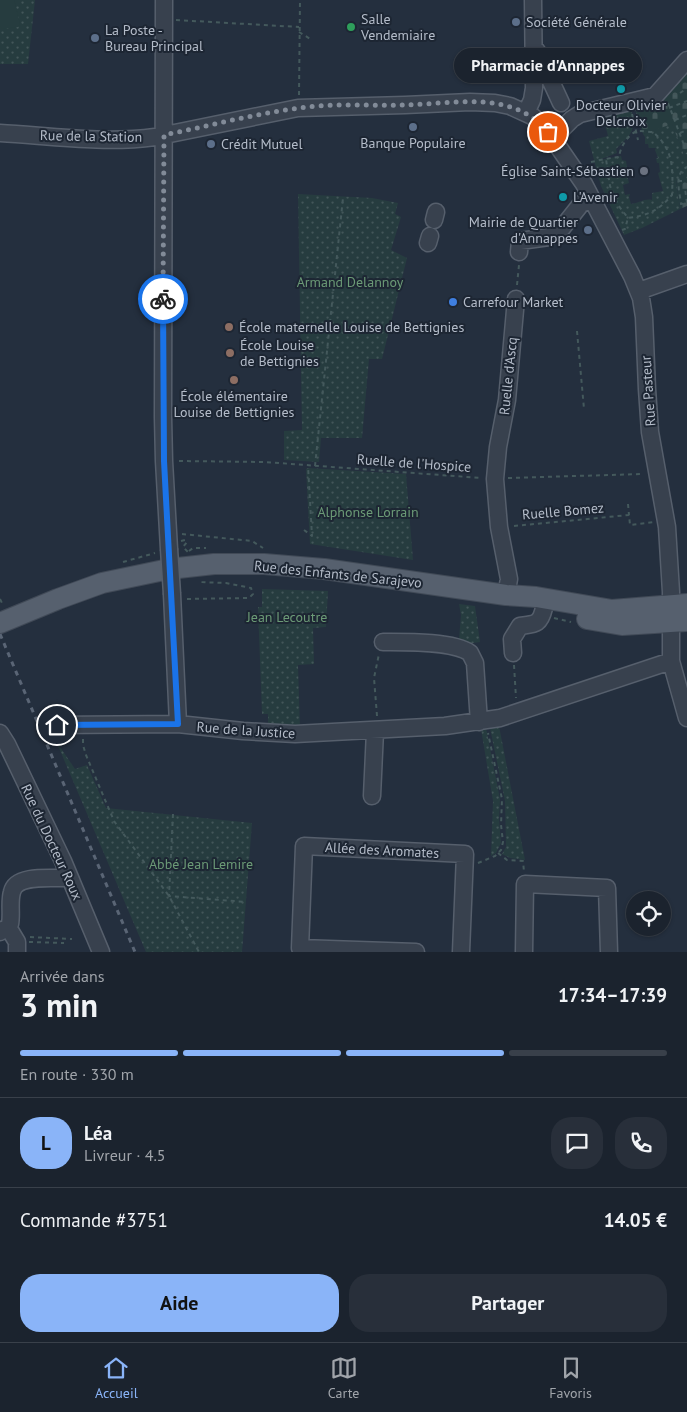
<!DOCTYPE html>
<html lang="fr">
<meta charset="utf-8">
<style>
body{margin:0;font-family:"PT Sans",sans-serif;background:#282f3a;color:#f1f3f6;height:100vh;display:flex;flex-direction:column;font-size:19px;white-space:nowrap}
*{box-sizing:border-box;margin:0}
p{font-size:16px;color:#a0a4aa}
.icon{flex:none;width:28px;height:28px;fill:none;stroke:currentColor;stroke-width:2;stroke-linecap:round;stroke-linejoin:round}
.map{position:relative;height:952px;overflow:hidden}
.panel{display:flex;flex-direction:column;background:#1b232e;flex:1}
.panel>*{flex:none}
.tools{position:absolute;left:626px;top:891px;display:grid;gap:10px}
.tools a{display:grid;place-items:center;width:45px;height:45px;border-radius:50%;background:#1b232e;box-shadow:0 1px 4px #0004,0 0 0 1px #39404a;font-size:25px}
.pin{position:absolute;display:grid;place-items:center;width:42px;height:42px;color:#fff;margin:-21px;border:2px solid #fff;border-radius:50%;box-shadow:0 1px 5px #0007}
.courier{position:absolute;display:grid;place-items:center;width:50px;height:50px;margin:-25px;border:4px solid #1a73e8;border-radius:50%;background:#fff;color:#222;box-shadow:0 1px 6px #0007}
.bubble{position:absolute;height:35px;border-radius:18px;background:#1b232e;box-shadow:0 1px 4px #0004,0 0 0 1px #39404a;font-size:16px;font-weight:800;line-height:35px;text-align:center}
.headline em{font-style:normal;font-weight:800}
.headline div{display:flex;flex-direction:column-reverse}
.headline{display:flex;align-items:center;justify-content:space-between;height:85px;padding:0 20px}
h1{font-size:32px;font-weight:800;line-height:38px}
.bar{display:grid;grid-template-columns:repeat(4,1fr);gap:8px 5px;align-content:center;height:60px;padding:0 20px}
.bar i{height:6px;border-radius:4px;background:#39404a}
.bar .current{background:#8ab4f8}
.bar p{grid-column:span 4}
.line{display:flex;align-items:center;gap:12px;padding:0 20px;border-top:1px solid #39404a}
.line div{flex:1}
.round{display:grid;place-items:center;flex:none;width:52px;height:52px;border-radius:20px;background:#282f3a}
.cta{display:flex;gap:10px;margin-top:auto;padding:10px 20px}
.cta a{flex:1;height:58px;border-radius:20px;background:#8ab4f8;color:#111;font-size:20px;font-weight:800;line-height:58px;text-align:center}
.cta a+a{background:#282f3a;color:#f1f3f6}
.dock{display:flex;justify-content:space-around;align-items:center;height:70px;border-top:1px solid #39404a;background:#1b232e;font-size:14px;color:#a0a4aa}
.dock a{display:grid;justify-items:center;gap:2px}
.dock .current{color:#8ab4f8}
.map>svg:first-child{display:block}
.grass{fill:url(#grass-dots)}
.cemetery{fill:url(#cemetery-stones)}
.pitch{fill:#263c3f}
.lines{fill:none;stroke-linecap:round;stroke-linejoin:round}
.minor-casing{stroke:#565f6c;stroke-width:19}
.major-casing{stroke:#414a57;stroke-width:22}
.path{stroke:#44595c;stroke-width:2;stroke-dasharray:4 4;stroke-linecap:butt}
.minor{stroke:#38414e;stroke-width:16}
.major{stroke:#56606e;stroke-width:20}
.rail{stroke:#5a6575;stroke-width:3;stroke-dasharray:5 5;stroke-linecap:butt}
.minor-bridge-casing{stroke:#565f6c;stroke-width:19;stroke-linecap:butt}
.minor-bridge{stroke:#38414e;stroke-width:16}
.done{stroke:#828b98;stroke-width:5;stroke-dasharray:0 9}
.route{stroke:#1a73e8;stroke-width:6}
.service-dot{fill:#5c6f8a;stroke:#1d2633;stroke-width:2}
.leisure-dot{fill:#2e9e5b;stroke:#1d2633;stroke-width:2}
.culture-dot{fill:#0f9aa8;stroke:#1d2633;stroke-width:2}
.worship-dot{fill:#6b7280;stroke:#1d2633;stroke-width:2}
.shop-dot{fill:#3f7fe0;stroke:#1d2633;stroke-width:2}
.education-dot{fill:#8d6e63;stroke:#1d2633;stroke-width:2}
.labels{text-anchor:middle;stroke-width:4;stroke-linejoin:round;paint-order:stroke}
.poi-label{font-size:14px;fill:#b4bcc9;stroke:#1d2633;text-anchor:start}
.street-label{font-size:14px;fill:#b4bcc9;stroke:#1d2633}
.park-label{font-size:14px;fill:#6b9a76;stroke:#1d2633}
</style>
<div class="map">
<svg width="687" height="952" viewBox="0 0 687 952">
<defs>
<pattern id="grass-dots" width="8" height="8" patternUnits="userSpaceOnUse" patternTransform="scale(1.25)"><rect width="8" height="8" fill="#263c3f"/><path d="M2 2h.1M6 6h.1" fill="none" stroke="#435659" stroke-width="1.8" stroke-linecap="round"/></pattern>
<pattern id="cemetery-stones" width="16" height="16" patternUnits="userSpaceOnUse" patternTransform="scale(1.25)"><rect width="16" height="16" fill="#263c3f"/><path d="M2 7V4a2 2 0 0 1 4 0v3zM10 15v-3a2 2 0 0 1 4 0v3z" fill="#435659"/></pattern>
</defs>
<rect width="100%" height="100%" fill="#242f3e"/>
<path class="grass" d="M 0,0 L 35,0 L 28,64 L 0,64 Z
M 631,109 C 636,132 632,133 616,149 L 617,153 L 599,160 L 621,156 L 622,160 L 626,161 L 627,167 L 626,168 L 627,169 L 627,175 L 629,183 L 623,185 L 625,195 L 630,194 L 629,197 L 631,204 C 639,203 645,198 652,200 L 652,193 L 663,191 L 658,173 L 660,172 L 659,163 L 657,163 L 656,158 L 658,158 L 655,150 L 656,148 L 649,148 L 648,144 L 645,144 L 645,137 L 643,134 L 672,123 L 687,162 L 687,179 L 676,180 L 680,209 L 642,228 L 624,235 L 601,186 L 589,141 L 608,136 L 603,116 Z
M 298,194 L 372,198 L 398,203 L 395,214 L 401,217 L 391,250 L 407,258 L 382,359 L 369,359 L 362,438 L 321,438 L 319,462 L 284,460 L 284,431 L 302,430 Z
M 308,468 L 406,474 L 413,560 L 310,544 L 306,469 Z
M 262,589 L 328,591 L 326,627 L 313,628 L 314,664 L 298,665 L 300,728 L 268,728 L 268,714 L 262,714 L 258,607 L 262,607 Z
M 459,604 L 475,606 L 480,642 L 466,644 L 459,639 L 461,615 Z
M 499,726 L 525,860 L 510,858 L 502,854 L 506,847 L 505,801 L 490,728 Z
M 486,728 L 500,799 L 499,819 L 501,843 L 496,853 L 491,856 L 493,801 L 481,729 Z
M 56,741 L 75,769 L 87,765 L 106,808 L 252,823 L 242,952 L 146,952 Z"/>
<path class="cemetery" d="M 687,68 L 687,162 L 672,124 L 643,134 L 635,109 L 664,102 L 665,92 Z
M 676,179 L 687,179 L 687,206 L 680,209 Z"/>
<path class="pitch" d="M 0,0 L 14,0 L 20,23 L 18,27 L 3,29 L 0,26 Z"/>
<g class="lines">
<g class="minor-casing">
<path id="minor" d="M 164,0 L 163,417 L 164,461 L 169,549
M 537,51 L 561,103
M 526,113 L 532,100 L 534,88 L 533,0
M 0,133 C 51,136 104,144 155,137 L 298,108 L 405,105 L 470,102 L 495,103 L 510,106 L 532,116 L 544,126 L 584,184 L 632,276 L 641,298 L 644,317 L 647,389 L 650,432 L 667,527 L 671,592 L 671,661 L 687,718
M 553,138 L 572,119 L 580,114 L 655,96 L 687,60
M 434,220 L 436,212
M 428,243 L 430,236
M 519,252 L 520,241 L 549,237 L 562,228 L 581,204 L 592,199
M 639,291 L 687,274
M 172,594 L 178,724
M 506,595 L 509,579 L 499,527 L 495,479 L 498,447 L 507,400 L 516,299
M 383,642 C 405,642 453,641 470,653 L 475,663 L 479,722
M 513,653 L 512,639 L 520,626 C 535,624 540,625 544,608
M 57,725 L 178,724 L 243,731 L 295,734 L 445,726 L 500,718 L 671,661
M 0,733 L 7,744 L 63,861 L 101,952
M 372,796 L 375,731
M 8,927 L 17,942 L 17,952
M 0,932 L 8,927 L 10,924 C 12,914 9,902 12,892 C 16,873 55,879 70,878
M 416,952 L 300,948 L 304,846 L 465,854 L 461,952
M 524,952 L 525,884 L 607,888 L 609,952"/>
</g>
<g class="major-casing">
<path id="major" d="M 587,619 L 622,625 L 687,621
M 0,623 L 58,599 L 102,583 L 169,569 L 214,564 L 264,564 L 324,569 L 506,595 L 536,597 L 612,610 L 687,604"/>
</g>
<path class="path" d="M 176,20 L 299,27
M 299,32 L 312,40
M 299,95 L 300,0
M 673,96 L 676,96 L 687,88
M 668,103 L 684,145 L 687,144
M 669,108 L 687,101
M 632,114 L 638,140
M 675,120 L 687,115
M 680,133 L 687,130
M 684,145 L 687,154
M 591,162 C 600,160 610,158 619,157 C 620,148 627,136 635,132 C 640,130 648,132 653,132 C 674,150 673,169 672,195 C 658,211 649,215 628,218 L 618,205 L 610,186 L 606,159
M 678,181 L 684,181 L 687,203 L 681,204 C 680,192 673,174 687,167
M 622,230 L 625,229 L 628,218
M 517,285 L 519,265
M 577,331 L 584,409
M 179,461 L 265,462 L 481,478
M 315,466 L 343,198
M 508,478 L 643,474
M 628,504 L 629,515
M 514,526 L 629,515 L 630,525 L 654,522
M 304,530 L 312,536 L 308,466
M 182,534 L 252,541 L 263,548
M 181,541 L 185,540 L 187,542 L 183,547 L 188,552
M 189,551 L 193,548 L 206,548
M 123,562 L 155,553
M 0,599 L 3,605
M 187,599 L 249,598 L 253,594 L 251,588 L 226,583 L 198,582
M 554,618 L 571,622
M 514,665 L 516,698
M 377,716 L 374,678 L 379,654
M 83,739 L 83,745 L 86,755 L 114,821 L 169,896 L 199,952
M 173,814 L 169,896 L 246,902
M 498,853 L 507,860 L 523,861 L 524,872
M 478,863 L 495,856 L 501,850 L 503,842 L 501,825 L 502,799 L 488,733
M 30,937 L 72,939
M 29,942 L 64,943"/>
<use href="#minor" class="minor"/>
<use href="#major" class="major"/>
<path class="rail" d="M 0,634 L 135,952"/>
<g class="minor-bridge-casing">
<path id="minor-bridge" d="M 169,549 L 172,594"/>
</g>
<use href="#minor-bridge" class="minor-bridge"/>
</g>
<g class="lines">
<path class="done" d="M 163,299 L 164,135 C 209,126 253,114 299,108 C 333,103 370,106 405,105 C 455,104 512,89 548,132"/>
<path class="route" d="M 57,725 L 178,724 L 164,461 L 163,299"/>
</g>
<g class="service-dot">
<circle cx="516" cy="22" r="5"/>
<circle cx="95" cy="38" r="5"/>
<circle cx="413" cy="127" r="5"/>
<circle cx="211" cy="144" r="5"/>
<circle cx="588" cy="230" r="5"/>
</g>
<circle class="leisure-dot" cx="351" cy="27" r="5"/>
<g class="culture-dot">
<circle cx="621" cy="89" r="5"/>
<circle cx="563" cy="197" r="5"/>
</g>
<circle class="worship-dot" cx="644" cy="171" r="5"/>
<circle class="shop-dot" cx="453" cy="302" r="5"/>
<g class="education-dot">
<circle cx="229" cy="327" r="5"/>
<circle cx="230" cy="353" r="5"/>
<circle cx="234" cy="380" r="5"/>
</g>
<g class="labels">
<g class="poi-label">
<text x="361" y="24">Salle<tspan x="361" dy="16">Vendemiaire</tspan></text>
<text x="526" y="27">Société Générale</text>
<text x="105" y="35">La Poste -<tspan x="105" dy="16">Bureau Principal</tspan></text>
<text x="621" y="110" text-anchor="middle">Docteur Olivier<tspan x="621" dy="16">Delcroix</tspan></text>
<text x="413" y="148" text-anchor="middle">Banque Populaire</text>
<text x="221" y="149">Crédit Mutuel</text>
<text x="634" y="176" text-anchor="end">Église Saint-Sébastien</text>
<text x="573" y="202">L'Avenir</text>
<text x="578" y="227" text-anchor="end">Mairie de Quartier<tspan x="578" dy="16">d'Annappes</tspan></text>
<text x="463" y="307">Carrefour Market</text>
<text x="239" y="332">École maternelle Louise de Bettignies</text>
<text x="240" y="350">École Louise<tspan x="240" dy="16">de Bettignies</tspan></text>
<text x="234" y="401" text-anchor="middle">École élémentaire<tspan x="234" dy="16">Louise de Bettignies</tspan></text>
</g>
<g class="street-label">
<text transform="translate(91 136) rotate(1)" y="5">Rue de la Station</text>
<text transform="translate(508 376) rotate(-84)" y="5">Ruelle d'Ascq</text>
<text transform="translate(648 391) rotate(-94)" y="5">Rue Pasteur</text>
<text transform="translate(414 463) rotate(4)" y="5">Ruelle de l'Hospice</text>
<text transform="translate(563 511) rotate(-5)" y="5">Ruelle Bomez</text>
<text transform="translate(338 574) rotate(6)" y="5">Rue des Enfants de Sarajevo</text>
<text transform="translate(246 730) rotate(4)" y="5">Rue de la Justice</text>
<text transform="translate(52 842) rotate(65)" y="5">Rue du Docteur Roux</text>
<text transform="translate(382 850) rotate(3)" y="5">Allée des Aromates</text>
</g>
<g class="park-label">
<text x="350" y="287">Armand Delannoy</text>
<text x="368" y="517">Alphonse Lorrain</text>
<text x="287" y="622">Jean Lecoutre</text>
<text x="201" y="869">Abbé Jean Lemire</text>
</g>
</g>
</svg>
<div class="tools">
<a><svg class="icon" aria-label="locate" viewBox="0 0 24 24"><circle cx="12" cy="12" r="6"/><path d="M12 2v4M12 18v4M2 12h4M18 12h4"/></svg></a>
</div>
<div class="pin" style="left:548px;top:132px;background:#ea580c"><svg class="icon" aria-label="bag" viewBox="0 0 24 24"><path d="M5 8h14l-1 12H6zM9 8a3 3 0 0 1 6 0"/></svg></div>
<div class="pin" style="left:57px;top:725px;background:#1f2937"><svg class="icon" aria-label="home" viewBox="0 0 24 24"><path d="M3 11l9-7 9 7M6 9v11h12V9"/></svg></div>
<div class="courier" style="left:163px;top:299px"><svg class="icon" aria-label="bike" viewBox="0 0 24 24"><circle cx="6" cy="16" r="4"/><circle cx="18" cy="16" r="4"/><path d="M6 16l4-8h5l3 8M10 8l3 8H6M13 5h3"/></svg></div>
<div class="bubble" style="left:454px;top:48px;width:188px">Pharmacie d'Annappes</div>
</div>
<section class="panel">
<div class="headline"><div><h1>3 min</h1><p>Arrivée dans</p></div><em>17:34–17:39</em></div>
<div class="bar"><i class="current"></i><i class="current"></i><i class="current"></i><i></i><p>En route · 330 m</p></div>
<div class="line" style="height:90px"><b class="round" style="background:#8ab4f8;color:#111">L</b><div><b>Léa</b><p>Livreur · 4.5</p></div><a class="round"><svg class="icon" aria-label="chat" viewBox="0 0 24 24"><path d="M4 5h16v11H9l-5 4z"/></svg></a><a class="round"><svg class="icon" aria-label="phone" viewBox="0 0 24 24"><path d="M5 4h4l2 5-3 2q2 4 5 5l2-3 5 2v4C11 20 4 13 5 4z"/></svg></a></div>
<div class="line" style="height:65px"><div>Commande #3751</div><b>14.05 €</b></div>
<div class="cta"><a>Aide</a><a>Partager</a></div>
</section>
<nav class="dock">
<a class="current"><svg class="icon" aria-label="home" viewBox="0 0 24 24"><path d="M3 11l9-7 9 7M6 9v11h12V9"/></svg>Accueil</a>
<a><svg class="icon" aria-label="map" viewBox="0 0 24 24"><path d="M3 6l6-2 6 2 6-2v14l-6 2-6-2-6 2zM9 4v14M15 6v14"/></svg>Carte</a>
<a><svg class="icon" aria-label="saved" viewBox="0 0 24 24"><path d="M7 4h10v16l-5-4-5 4z"/></svg>Favoris</a>
</nav>
